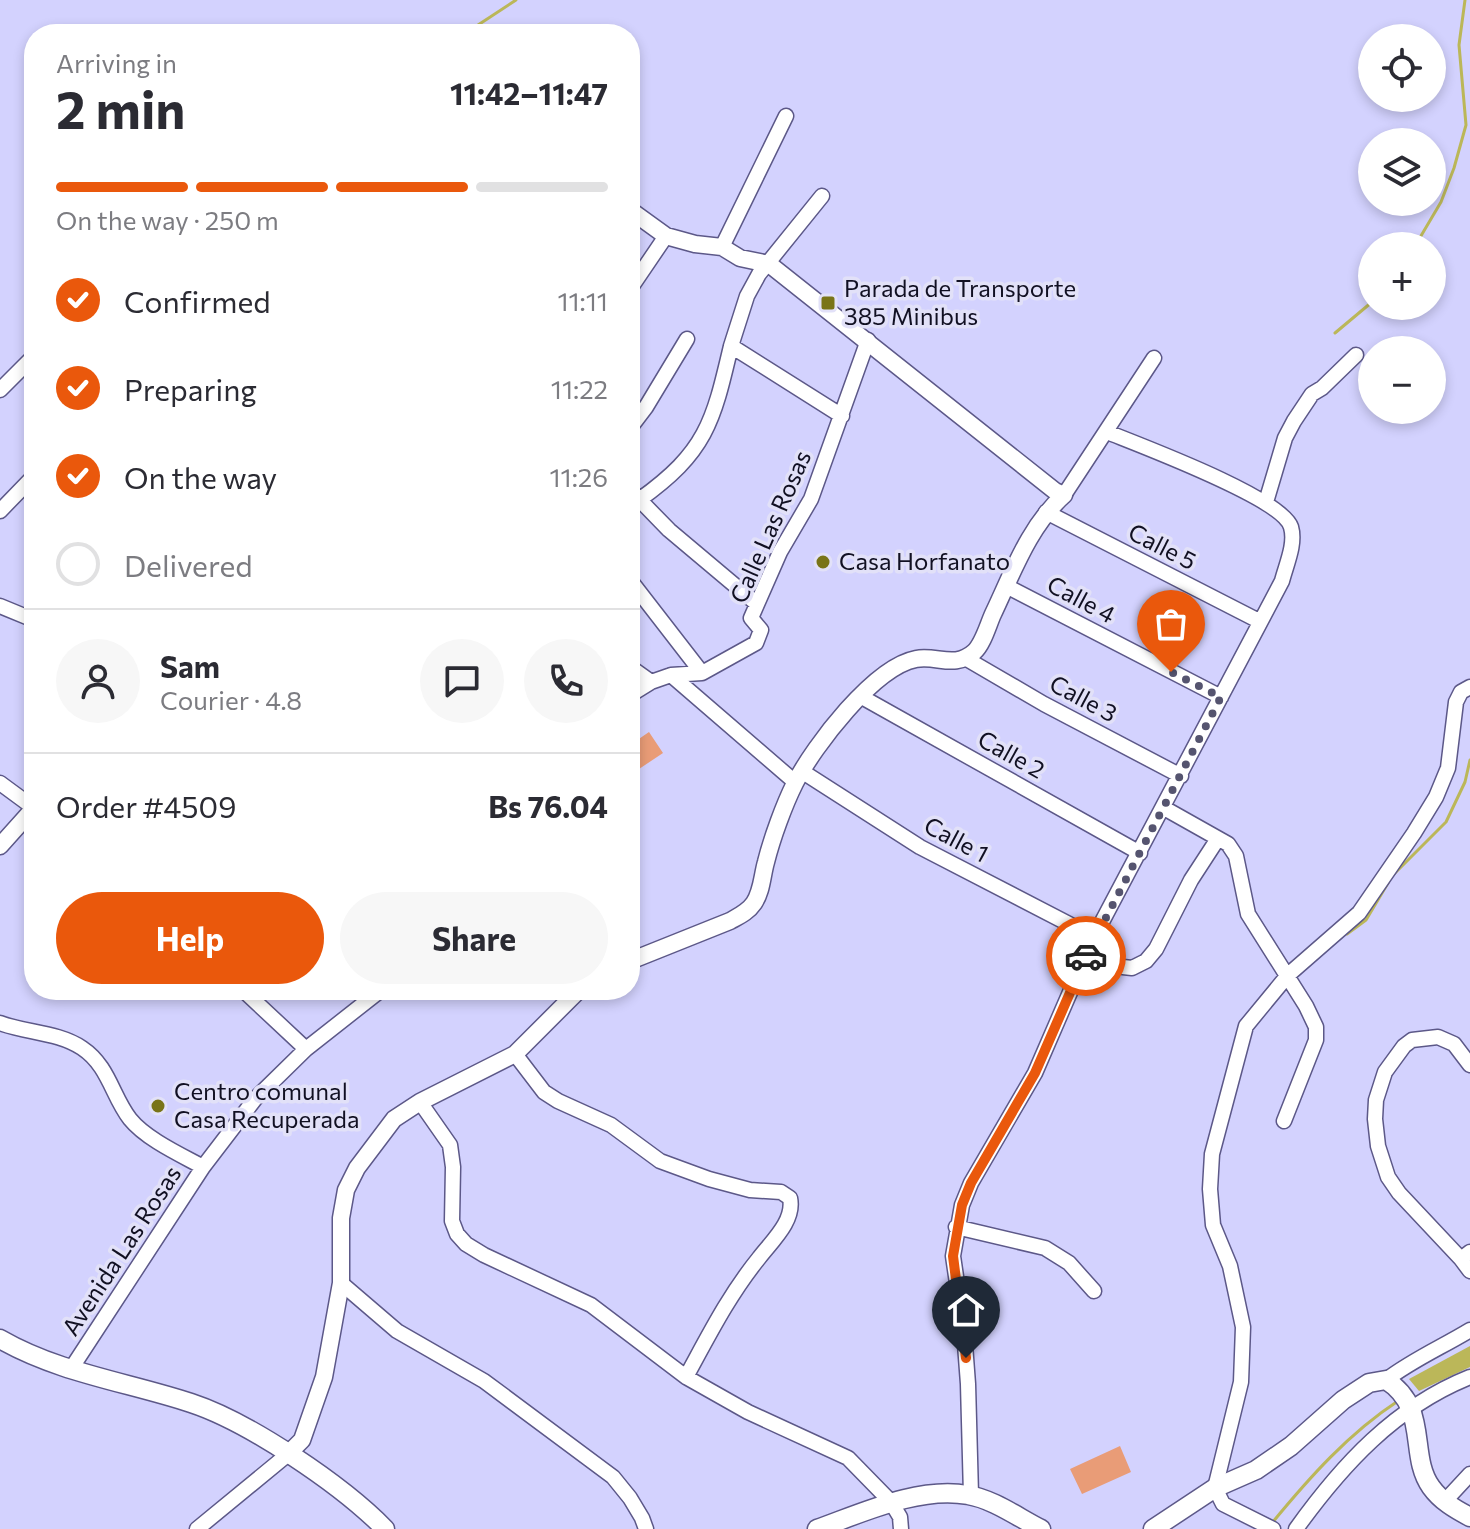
<!DOCTYPE html>
<meta charset="utf-8">
<style>
body{margin:0;font-family:Commissioner,sans-serif;background:#f7f7f7;color:#2b2b33;height:100vh;display:flex;flex-direction:column;font-size:30px;white-space:nowrap}
*{box-sizing:border-box;margin:0}
p{font-size:26px;color:#7c7c81}
.icon{flex:none;width:44px;height:44px;fill:none;stroke:currentColor;stroke-width:2;stroke-linecap:round;stroke-linejoin:round}
.map{position:relative;flex:1;overflow:hidden}
.drawer{position:absolute;left:24px;top:24px;width:616px;height:976px;display:flex;flex-direction:column;background:#fff;border-radius:32px;box-shadow:0 4px 12px #0003}
.drawer>*{flex:none}
.buttons{position:absolute;left:1358px;top:24px;display:grid;gap:16px}
.buttons a{display:grid;place-items:center;width:88px;height:88px;border-radius:50%;background:#fff;box-shadow:0 4px 12px #0003;font-size:40px}
.pin{position:absolute;display:grid;place-items:center;width:68px;height:68px;color:#fff;margin:-82px -34px;border-radius:50% 50% 50% 0;rotate:-45deg;box-shadow:0 0 8px #0007}
.pin .icon{rotate:45deg}
.courier{position:absolute;display:grid;place-items:center;width:80px;height:80px;margin:-40px;border:6px solid #ea580c;border-radius:50%;background:#fff;color:#222;box-shadow:0 2px 10px #0007}
.head em{font-style:normal;font-weight:700}
.head div{display:flex;flex-direction:column-reverse}
.head{display:flex;align-items:center;justify-content:space-between;height:136px;padding:0 32px}
h1{font-size:52px;font-weight:700;line-height:60px}
.bar{display:grid;grid-template-columns:repeat(4,1fr);gap:12px 8px;align-content:center;height:96px;padding:0 32px}
.bar i{height:10px;border-radius:6px;background:#e1e1e2}
.bar .current{background:#ea580c}
.bar p{grid-column:span 4}
.line{display:flex;align-items:center;gap:20px;padding:0 32px;border-top:2px solid #e1e1e2}
.line div{flex:1}
.round{display:grid;place-items:center;flex:none;width:84px;height:84px;border-radius:42px;background:#f7f7f7}
ol{padding:0 32px;list-style:none}
li{display:flex;align-items:center;gap:24px;height:88px}
li p{margin-inline-start:auto}
li .icon{padding:8px;border-radius:50%;background:#ea580c;color:#fff;stroke-width:4}
li:last-child{color:#7c7c81}
li i{width:44px;height:44px;border:4px solid #e1e1e2;border-radius:50%}
.button{display:flex;gap:16px;margin-top:auto;padding:16px 32px}
.button a{flex:1;height:92px;border-radius:48px;background:#ea580c;color:#fff;font-size:32px;font-weight:700;line-height:92px;text-align:center}
.button a+a{background:#f7f7f7;color:#2b2b33}
.map>svg:first-child{display:block}
.green{fill:#e99c77}
.water{fill:#bbb759}
.lines{fill:none;stroke-linecap:round;stroke-linejoin:round}
.stream{stroke:#bbb759;stroke-width:3}
.minor-casing{stroke:#5c5888;stroke-width:17}
.tertiary-casing{stroke:#5c5888;stroke-width:19}
.secondary-casing{stroke:#5c5888;stroke-width:21}
.minor{stroke:#fff;stroke-width:14}
.tertiary{stroke:#fff;stroke-width:16}
.secondary{stroke:#fff;stroke-width:18}
.done{stroke:#55546f;stroke-width:8;stroke-dasharray:0 14.4}
.route{stroke:#ea580c;stroke-width:10}
.poi-dot{fill:#797418;stroke:#e2e1f8;stroke-width:3}
.labels{text-anchor:middle;stroke-width:7;stroke-linejoin:round;paint-order:stroke}
.poi-label{font-size:24px;fill:#111022;stroke:#e2e1f8;text-anchor:start}
.street-label{font-size:24px;fill:#111022;stroke:#e2e1f8}
</style>
<div class="map">
<svg width="1470" height="1529" viewBox="0 0 1470 1529">
<rect width="100%" height="100%" fill="#d3d2fe"/>
<path class="green" d="M 649,732 L 663,753 L 630,775 L 630,745 Z
M 1120,1446 L 1131,1472 L 1082,1494 L 1070,1469 Z"/>
<path class="water" d="M 1470,1346 L 1470,1367 L 1419,1391 L 1409,1379 Z"/>
<g class="lines">
<path class="stream" d="M 478,34 L 478,25 L 516,0
M 1415,246 L 1441,202 L 1454,168 L 1466,125 L 1459,45 L 1465,0
M 1335,333 L 1372,302
M 1392,876 L 1446,822 L 1465,782 L 1470,760
M 1347,934 L 1366,920 L 1388,883
M 1272,1523 C 1309,1478 1349,1433 1398,1401"/>
<g class="minor-casing">
<path id="minor" d="M 722,247 L 786,116
M 630,289 L 666,236
M 731,346 L 747,296 L 759,274 L 822,196
M 0,390 L 34,356
M 630,428 L 646,407 L 687,339
M 630,490 L 669,530 L 757,604
M 1064,495 L 1154,358
M 639,500 C 706,452 713,423 731,346 L 842,416
M 1266,502 L 1285,438 L 1294,421 L 1312,394 L 1322,388 L 1356,355
M 0,511 L 34,476
M 1046,512 L 1259,621
M 630,580 L 702,673
M 1006,586 L 1221,697
M 0,606 L 34,620
M 965,658 L 1044,704 L 1181,776
M 630,667 L 651,682
M 671,675 L 795,782
M 630,695 L 651,682 L 671,675 L 702,673 L 756,643 L 761,630 L 751,618 L 780,552 L 811,499 L 868,340
M 860,696 L 1140,853
M 803,772 L 920,847 L 1094,937
M 0,783 L 34,808
M 1164,808 L 1228,844 L 1236,856 L 1248,914 L 1306,1006 L 1316,1027 L 1316,1040 L 1284,1121
M 1089,951 L 1123,967 L 1132,968 L 1146,961 L 1156,949 L 1191,880 L 1217,840
M 243,990 L 306,1049
M 0,1023 C 27,1033 58,1032 82,1048 C 109,1066 112,1096 130,1119 C 146,1139 181,1155 203,1167
M 515,1054 L 544,1092 L 558,1101 L 611,1125 L 660,1161 L 709,1179 L 750,1190 L 781,1192 L 790,1198 C 795,1221 771,1242 759,1258 C 729,1295 709,1335 686,1377
M 420,1102 L 450,1145 L 453,1167 L 452,1221 L 457,1234 L 466,1244 L 484,1255 L 591,1305 L 686,1377 L 748,1412 L 848,1458 L 891,1502 L 900,1517 L 901,1529
M 956,1227 L 1045,1248 L 1069,1263 L 1094,1291
M 1470,1252 L 1461,1259 L 1470,1271
M 1461,1259 L 1399,1193 L 1388,1177 L 1378,1146 L 1375,1119 L 1376,1100 L 1385,1072 L 1404,1046 L 1412,1040 L 1438,1037 L 1454,1044 L 1470,1065
M 341,1283 L 397,1331 L 484,1381 L 613,1477 L 630,1498 L 642,1518 L 646,1529
M 71,1369 L 203,1167 L 255,1099 L 306,1049 L 381,990
M 1386,1380 C 1412,1360 1442,1347 1470,1330
M 971,1495 L 968,1384 L 964,1331 L 953,1256 L 962,1205 L 971,1183 L 1035,1073 L 1094,937 L 1282,581 C 1286,565 1296,544 1291,527 C 1282,498 1139,445 1107,432
M 1444,1502 L 1470,1474
M 197,1529 L 287,1455
M 1273,1529 L 1223,1504 L 1215,1488 L 1241,1382 L 1243,1327 L 1230,1266 L 1213,1225 L 1210,1189 L 1212,1154 L 1246,1026 L 1288,975 L 1359,913 L 1414,833 L 1436,797 L 1448,768 L 1456,702 L 1461,692 L 1470,687
M 1296,1529 C 1342,1465 1395,1407 1470,1377"/>
</g>
<g class="tertiary-casing">
<path id="tertiary" d="M 630,210 L 666,236 L 695,244 L 722,247 L 740,258 L 769,264 L 1055,491 L 1064,495 C 1029,526 1013,572 993,614 C 988,625 983,644 974,652 C 955,669 937,655 916,659 C 874,667 814,746 795,783 C 784,805 772,838 766,862 C 762,876 762,891 754,903 C 748,912 739,916 730,921 L 630,961
M 0,846 L 34,808
M 287,1455 L 302,1440 L 324,1377 L 341,1283 L 341,1218 L 346,1190 L 357,1168 L 394,1119 L 420,1102 L 515,1054 L 579,990"/>
</g>
<g class="secondary-casing">
<path id="secondary" d="M 0,1339 C 59,1373 127,1382 191,1403 C 249,1422 342,1485 385,1529
M 817,1529 C 862,1513 919,1486 968,1495 C 993,1499 1019,1518 1041,1529
M 1153,1529 L 1215,1488 L 1256,1470 L 1291,1446 L 1343,1400 L 1369,1383 L 1386,1380 C 1430,1408 1408,1455 1431,1487 C 1441,1501 1455,1509 1470,1517"/>
</g>
<use href="#minor" class="minor"/>
<use href="#tertiary" class="tertiary"/>
<use href="#secondary" class="secondary"/>
</g>
<g class="lines">
<path class="done" d="M 1086,956 L 1221,697 L 1171,672"/>
<path class="route" d="M 966,1358 L 953,1256 L 962,1205 L 971,1183 L 1035,1073 L 1086,956"/>
</g>
<g class="poi-dot">
<rect x="820" y="295" width="16" height="16" rx="4"/>
<circle cx="823" cy="562" r="8"/>
<circle cx="158" cy="1106" r="8"/>
</g>
<g class="labels">
<g class="poi-label">
<text x="844" y="297">Parada de Transporte<tspan x="844" dy="28">385 Minibus</tspan></text>
<text x="839" y="570">Casa Horfanato</text>
<text x="174" y="1100">Centro comunal<tspan x="174" dy="28">Casa Recuperada</tspan></text>
</g>
<g class="street-label">
<text transform="translate(771 527) rotate(-66)" y="8">Calle Las Rosas</text>
<text transform="translate(1162 547) rotate(27)" y="8">Calle 5</text>
<text transform="translate(1081 600) rotate(28)" y="8">Calle 4</text>
<text transform="translate(1083 699) rotate(28)" y="8">Calle 3</text>
<text transform="translate(1011 755) rotate(29)" y="8">Calle 2</text>
<text transform="translate(956 840) rotate(28)" y="8">Calle 1</text>
<text transform="translate(122 1251) rotate(-57)" y="8">Avenida Las Rosas</text>
</g>
</g>
</svg>
<div class="buttons">
<a><svg class="icon" aria-label="locate" viewBox="0 0 24 24"><circle cx="12" cy="12" r="6"/><path d="M12 2v4M12 18v4M2 12h4M18 12h4"/></svg></a>
<a><svg class="icon" aria-label="layers" viewBox="0 0 24 24"><path d="M12 4l9 5-9 5-9-5zM3 14l9 5 9-5"/></svg></a>
<a>+</a>
<a>−</a>
</div>
<div class="pin" style="left:1171px;top:672px;background:#ea580c"><svg class="icon" aria-label="bag" viewBox="0 0 24 24"><path d="M5 8h14l-1 12H6zM9 8a3 3 0 0 1 6 0"/></svg></div>
<div class="pin" style="left:966px;top:1358px;background:#1f2937"><svg class="icon" aria-label="home" viewBox="0 0 24 24"><path d="M3 11l9-7 9 7M6 9v11h12V9"/></svg></div>
<div class="courier" style="left:1086px;top:956px"><svg class="icon" aria-label="car" viewBox="0 0 24 24"><path d="M5 17H2v-5l4-1 3-4h7l3 4 3 1v5h-3M9 17h6M6 11h13"/><circle cx="7" cy="17" r="2"/><circle cx="17" cy="17" r="2"/></svg></div>
<section class="drawer">
<div class="head"><div><h1>2 min</h1><p>Arriving in</p></div><em>11:42–11:47</em></div>
<div class="bar"><i class="current"></i><i class="current"></i><i class="current"></i><i></i><p>On the way · 250 m</p></div>
<ol>
<li><svg class="icon" aria-label="check" viewBox="0 0 24 24"><path d="M5 12l5 5 9-10"/></svg>Confirmed<p>11:11</p></li>
<li><svg class="icon" aria-label="check" viewBox="0 0 24 24"><path d="M5 12l5 5 9-10"/></svg>Preparing<p>11:22</p></li>
<li><svg class="icon" aria-label="check" viewBox="0 0 24 24"><path d="M5 12l5 5 9-10"/></svg>On the way<p>11:26</p></li>
<li><i></i>Delivered</li>
</ol>
<div class="line" style="height:144px"><a class="round"><svg class="icon" aria-label="person" viewBox="0 0 24 24"><circle cx="12" cy="8" r="4"/><path d="M4 21q1-7 8-7t8 7"/></svg></a><div><b>Sam</b><p>Courier · 4.8</p></div><a class="round"><svg class="icon" aria-label="chat" viewBox="0 0 24 24"><path d="M4 5h16v11H9l-5 4z"/></svg></a><a class="round"><svg class="icon" aria-label="phone" viewBox="0 0 24 24"><path d="M5 4h4l2 5-3 2q2 4 5 5l2-3 5 2v4C11 20 4 13 5 4z"/></svg></a></div>
<div class="line" style="height:104px"><div>Order #4509</div><b>Bs 76.04</b></div>
<div class="button"><a>Help</a><a>Share</a></div>
</section>
</div>
